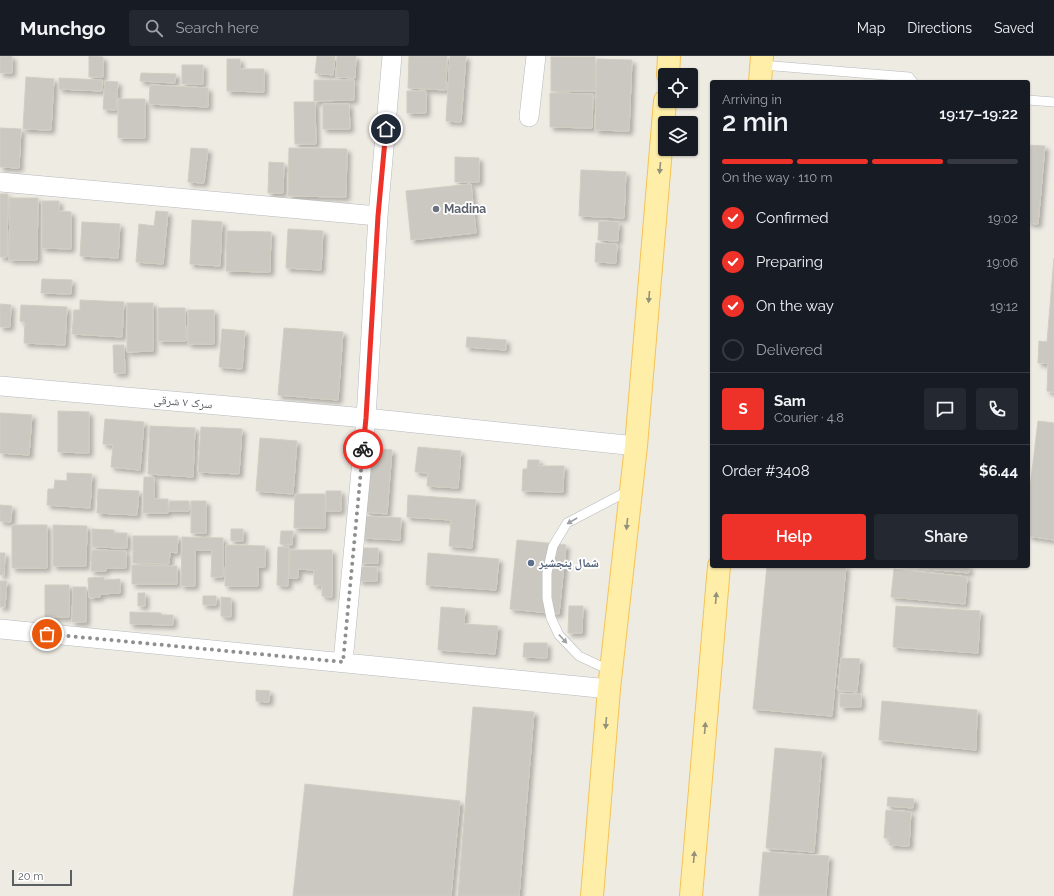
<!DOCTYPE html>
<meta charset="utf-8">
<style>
body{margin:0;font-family:Raleway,"Noto Naskh Arabic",sans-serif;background:#242831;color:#f1f3f6;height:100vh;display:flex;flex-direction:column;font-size:15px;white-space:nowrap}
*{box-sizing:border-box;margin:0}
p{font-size:13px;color:#9ea1a6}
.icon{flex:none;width:22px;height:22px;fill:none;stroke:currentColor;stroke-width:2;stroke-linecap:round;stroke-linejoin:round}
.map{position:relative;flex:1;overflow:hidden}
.sheet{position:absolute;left:710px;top:24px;width:320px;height:488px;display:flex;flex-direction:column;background:#171b24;border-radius:4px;box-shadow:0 1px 3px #0004}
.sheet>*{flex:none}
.tools{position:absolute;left:658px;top:12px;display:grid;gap:8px}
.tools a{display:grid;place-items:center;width:40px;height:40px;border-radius:4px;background:#171b24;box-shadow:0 1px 3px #0004;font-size:20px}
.scale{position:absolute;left:12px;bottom:10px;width:60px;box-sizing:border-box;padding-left:4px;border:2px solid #5b5f64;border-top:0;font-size:11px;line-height:14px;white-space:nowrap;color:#5b5f64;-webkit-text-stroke:3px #fff;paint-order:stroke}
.pin{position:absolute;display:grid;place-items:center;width:34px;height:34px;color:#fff;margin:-17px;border:2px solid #fff;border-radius:50%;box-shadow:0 1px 4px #0007}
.courier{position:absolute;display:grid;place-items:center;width:40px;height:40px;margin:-20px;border:3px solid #ee3229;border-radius:50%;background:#fff;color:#222;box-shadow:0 1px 5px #0007}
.head em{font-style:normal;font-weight:600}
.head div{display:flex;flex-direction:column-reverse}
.head{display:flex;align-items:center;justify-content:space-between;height:68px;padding:0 12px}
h1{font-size:26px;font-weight:600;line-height:30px}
.bar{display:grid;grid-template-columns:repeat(4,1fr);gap:6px 4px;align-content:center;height:48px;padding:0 12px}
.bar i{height:5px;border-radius:3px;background:#363941}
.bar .selected{background:#ee3229}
.bar p{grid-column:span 4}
.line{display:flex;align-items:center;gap:10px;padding:0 12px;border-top:1px solid #363941}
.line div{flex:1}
.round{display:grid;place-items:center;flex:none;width:42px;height:42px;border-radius:4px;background:#242831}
ol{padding:0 12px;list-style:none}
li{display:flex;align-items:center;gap:12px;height:44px}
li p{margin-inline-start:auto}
li .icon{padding:4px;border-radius:50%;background:#ee3229;color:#fff;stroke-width:4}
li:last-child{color:#9ea1a6}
li i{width:22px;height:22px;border:2px solid #363941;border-radius:50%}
.action{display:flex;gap:8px;margin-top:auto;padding:8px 12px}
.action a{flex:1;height:46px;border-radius:4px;background:#ee3229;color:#fff;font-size:16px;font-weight:600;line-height:46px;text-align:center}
.action a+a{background:#242831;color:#f1f3f6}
header{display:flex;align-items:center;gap:24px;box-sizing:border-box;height:56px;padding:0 20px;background:#171b24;border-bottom:1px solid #363941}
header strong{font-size:19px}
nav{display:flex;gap:22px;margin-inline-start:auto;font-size:14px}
.search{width:280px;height:36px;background:#242831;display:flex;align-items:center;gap:10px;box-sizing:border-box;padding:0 14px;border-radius:4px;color:#9ea1a6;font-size:15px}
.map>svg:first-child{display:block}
.building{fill:#cbc8c2;stroke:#d3cdc1;filter:url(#shadow)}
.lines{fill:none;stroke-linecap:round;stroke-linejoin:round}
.service-casing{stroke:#b5b9bd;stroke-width:10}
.minor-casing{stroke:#b5b9bd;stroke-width:20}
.primary-casing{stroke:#f5c354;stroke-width:24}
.service{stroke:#fff;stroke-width:9}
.minor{stroke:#fff;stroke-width:19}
.primary{stroke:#ffeea7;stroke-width:22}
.oneway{fill:#94917b}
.oneway2{fill:#9d9fa2}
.done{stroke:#8e9090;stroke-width:4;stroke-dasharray:0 7.2}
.route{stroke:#ee3229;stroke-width:5}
.worship-dot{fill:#6b7280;stroke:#fff;stroke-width:1.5}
.service-dot{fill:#5c6f8a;stroke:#fff;stroke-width:1.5}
.labels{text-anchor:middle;stroke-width:3.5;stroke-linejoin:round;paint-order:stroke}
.worship-label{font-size:12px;font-weight:bold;fill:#5b616d;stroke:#fff;text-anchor:start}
.street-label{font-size:12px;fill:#5b5f64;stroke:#fff}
.service-label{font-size:12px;font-weight:bold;fill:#4e5e75;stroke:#fff;text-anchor:start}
</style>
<header>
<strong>Munchgo</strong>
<div class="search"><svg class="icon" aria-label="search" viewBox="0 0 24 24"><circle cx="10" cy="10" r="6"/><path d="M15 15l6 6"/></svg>Search here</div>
<nav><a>Map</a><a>Directions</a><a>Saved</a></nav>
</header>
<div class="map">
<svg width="1054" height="840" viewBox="0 0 1054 840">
<defs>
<filter id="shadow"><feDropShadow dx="3.5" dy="3.5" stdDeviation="2" flood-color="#0004"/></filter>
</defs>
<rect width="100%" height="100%" fill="#eeebe3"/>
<path class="building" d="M 0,0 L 12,0 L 12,17 L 0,17 Z
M 89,0 L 103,1 L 103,21 L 89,21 Z
M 317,0 L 335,0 L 333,19 L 315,17 Z
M 337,0 L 356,0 L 355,22 L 336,21 Z
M 409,0 L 447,0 L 446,34 L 408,32 Z
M 450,0 L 466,0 L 461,66 L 446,65 Z
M 551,1 L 595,1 L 595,35 L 551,35 Z
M 227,3 L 240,3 L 240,13 L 264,13 L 264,36 L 227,35 Z
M 597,3 L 632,4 L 629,75 L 595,74 Z
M 182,9 L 203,9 L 203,28 L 182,28 Z
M 141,17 L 176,18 L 175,27 L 140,25 Z
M 26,21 L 54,23 L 51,74 L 23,73 Z
M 59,22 L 102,24 L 102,35 L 59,33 Z
M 314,24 L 354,24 L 354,44 L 314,45 Z
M 105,25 L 118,26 L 116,54 L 103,53 Z
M 150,29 L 208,32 L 208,51 L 149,48 Z
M 407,35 L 426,35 L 426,57 L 407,57 Z
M 550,37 L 593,38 L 592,72 L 550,71 Z
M 118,43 L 145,43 L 145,82 L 118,82 Z
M 294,46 L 315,46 L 316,88 L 295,88 Z
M 323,48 L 349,48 L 350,73 L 323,73 Z
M 0,72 L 21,73 L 19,112 L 0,111 Z
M 1028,89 L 1045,90 L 1038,168 L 1028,167 Z
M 191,92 L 208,93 L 204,127 L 188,126 Z
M 289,92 L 347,93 L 346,141 L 288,140 Z
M 455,101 L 479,102 L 479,126 L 455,126 Z
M 269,106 L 284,107 L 283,137 L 268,137 Z
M 581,114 L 626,116 L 624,162 L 579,160 Z
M 471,128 L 476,177 L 411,184 L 406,135 Z
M 0,138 L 8,138 L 7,201 L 0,201 Z
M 10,142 L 38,142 L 37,204 L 9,204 Z
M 42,145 L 59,145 L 59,155 L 71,156 L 71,193 L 42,192 Z
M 156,155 L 168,156 L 163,208 L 136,206 L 139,168 L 154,170 Z
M 192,164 L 222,166 L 220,210 L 190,208 Z
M 599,165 L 619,166 L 618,185 L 598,184 Z
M 82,166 L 120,168 L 118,202 L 80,200 Z
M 288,173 L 323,175 L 321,214 L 286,212 Z
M 227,175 L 271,176 L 270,216 L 226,215 Z
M 596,187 L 617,188 L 616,207 L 595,206 Z
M 1054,202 L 1054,336 L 1047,335 L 1048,307 L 1038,307 L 1039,285 L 1047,286 Z
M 42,223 L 72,224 L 71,238 L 41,237 Z
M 80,244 L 124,246 L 122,281 L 72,278 L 74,254 L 80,254 Z
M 127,247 L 153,247 L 153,295 L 127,296 Z
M 0,248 L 11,249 L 10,271 L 0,271 Z
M 21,249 L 67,251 L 65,289 L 24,287 L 25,266 L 20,265 Z
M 158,252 L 185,252 L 186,285 L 158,285 Z
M 188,254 L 214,254 L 214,288 L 188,288 Z
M 284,272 L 343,276 L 338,344 L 278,339 Z
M 222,273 L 245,275 L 242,313 L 219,311 Z
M 467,281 L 506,284 L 506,294 L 466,291 Z
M 113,289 L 124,289 L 125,317 L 114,317 Z
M 58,355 L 89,356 L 89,397 L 58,396 Z
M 0,357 L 32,359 L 29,399 L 0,397 Z
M 105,363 L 144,366 L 140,414 L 111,411 L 113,389 L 103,388 Z
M 1038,365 L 1054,367 L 1054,484 L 1028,480 L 1028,448 Z
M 150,370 L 195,372 L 193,421 L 148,418 Z
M 201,371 L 242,373 L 239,418 L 198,416 Z
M 260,382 L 297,385 L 293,438 L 256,435 Z
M 418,391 L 461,395 L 458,432 L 427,430 L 428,417 L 415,416 Z
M 370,392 L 392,394 L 387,458 L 365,456 Z
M 528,404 L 539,404 L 539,410 L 564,410 L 563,436 L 522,435 L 523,413 L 527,413 Z
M 67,417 L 92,418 L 90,452 L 47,449 L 48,433 L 54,433 L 55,424 L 67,425 Z
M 144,421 L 154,421 L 154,443 L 168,443 L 168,457 L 143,457 Z
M 98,433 L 139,435 L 137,459 L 97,457 Z
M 326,435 L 341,435 L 341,455 L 326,455 Z
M 295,438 L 325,438 L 325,472 L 294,472 Z
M 408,439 L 476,444 L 472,492 L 449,490 L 451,464 L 407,461 Z
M 170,445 L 189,445 L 189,455 L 169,455 Z
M 191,445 L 206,445 L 206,477 L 191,477 Z
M 0,449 L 12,450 L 11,466 L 0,465 Z
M 363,460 L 401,462 L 400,484 L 362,482 Z
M 12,469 L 47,469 L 47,512 L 12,512 Z
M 53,469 L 87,470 L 86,510 L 53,510 Z
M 92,473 L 114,474 L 114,477 L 127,477 L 127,492 L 92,491 Z
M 231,473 L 243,473 L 243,485 L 231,485 Z
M 281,475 L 293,475 L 292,489 L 280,488 Z
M 133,480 L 178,480 L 177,497 L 170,496 L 169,508 L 133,507 Z
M 182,481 L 223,482 L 223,521 L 211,521 L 212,494 L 195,494 L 195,530 L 181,530 Z
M 517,484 L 566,489 L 559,558 L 510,553 Z
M 226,489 L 265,490 L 265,511 L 258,511 L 258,530 L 225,530 Z
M 278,491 L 289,491 L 288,530 L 277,529 Z
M 360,492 L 378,492 L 378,507 L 360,507 Z
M 92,494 L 126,495 L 126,512 L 106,512 L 106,515 L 91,515 Z
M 290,494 L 332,494 L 332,541 L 322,540 L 322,529 L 314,529 L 314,514 L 298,513 L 298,522 L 289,522 Z
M 0,497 L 5,497 L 4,519 L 0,519 Z
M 428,497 L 499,503 L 496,534 L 426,529 Z
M 132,509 L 177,510 L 177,528 L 132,528 Z
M 767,510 L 846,510 L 832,660 L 753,653 Z
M 898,510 L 969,510 L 969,517 Z
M 359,511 L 377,511 L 377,525 L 359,525 Z
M 894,513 L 967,521 L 965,548 L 891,541 Z
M 104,521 L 104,524 L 120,523 L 120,537 L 100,538 L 100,541 L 89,542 L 88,522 Z
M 0,525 L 7,525 L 5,551 L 0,551 Z
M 45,529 L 69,529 L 69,561 L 45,561 Z
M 73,531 L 86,531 L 86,566 L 72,566 Z
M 138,537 L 145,537 L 145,550 L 138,550 Z
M 203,540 L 216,540 L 216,549 L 203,549 Z
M 221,541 L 231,542 L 231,561 L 221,560 Z
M 569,550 L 583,550 L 582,577 L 568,577 Z
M 896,550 L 980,555 L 978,597 L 893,591 Z
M 441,551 L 465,553 L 464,568 L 498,570 L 495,598 L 438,594 Z
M 130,556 L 161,557 L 161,559 L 173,559 L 173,569 L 130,568 Z
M 524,587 L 547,587 L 547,602 L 523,601 Z
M 841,602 L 860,603 L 857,636 L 838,634 Z
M 256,634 L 270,635 L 269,646 L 256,645 Z
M 840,638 L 861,638 L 861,651 L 840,651 Z
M 882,645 L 977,654 L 976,694 L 879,684 Z
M 473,651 L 534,656 L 519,840 L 458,840 Z
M 775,692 L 822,696 L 814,796 L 766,792 Z
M 305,728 L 460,745 L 451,840 L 293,840 Z
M 888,741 L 914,743 L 913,752 L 887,750 Z
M 886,754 L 911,756 L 909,790 L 889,789 L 890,782 L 884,782 Z
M 763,796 L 829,800 L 826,840 L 759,840 Z"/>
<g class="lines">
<g class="service-casing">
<path id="service" d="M 761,9 L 909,21 L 913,26
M 1028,44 L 1054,46
M 611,615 L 579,600 L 559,579 L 551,562 L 547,542 L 547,517 L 553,490 L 567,467 L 630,434"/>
</g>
<g class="minor-casing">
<path id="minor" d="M 529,61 L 536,0
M 0,126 L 378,160
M 0,330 L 366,362 L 636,390
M 0,573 L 609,633
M 343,606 L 366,362 L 378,160 L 392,0"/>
</g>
<g class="primary-casing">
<path id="primary" d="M 668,19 L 669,0
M 760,26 L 762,0
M 592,840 L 609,633 L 636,390 L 665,45
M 691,840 L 719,510"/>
</g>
<use href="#service" class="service"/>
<use href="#minor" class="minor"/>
<use href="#primary" class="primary"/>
</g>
<defs><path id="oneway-solid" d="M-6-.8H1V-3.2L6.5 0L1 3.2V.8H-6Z"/></defs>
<g class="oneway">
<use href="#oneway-solid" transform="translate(660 112) rotate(95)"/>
<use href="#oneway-solid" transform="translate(649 241) rotate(95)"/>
<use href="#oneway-solid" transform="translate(627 468) rotate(96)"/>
<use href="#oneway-solid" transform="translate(716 542) rotate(-85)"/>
<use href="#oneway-solid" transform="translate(606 667) rotate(95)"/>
<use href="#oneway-solid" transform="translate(705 672) rotate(-85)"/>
<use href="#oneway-solid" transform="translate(694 801) rotate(-85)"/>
</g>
<g class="oneway2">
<use href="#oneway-solid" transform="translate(572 465) rotate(150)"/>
<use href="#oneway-solid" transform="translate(563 583) rotate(47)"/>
</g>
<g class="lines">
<path class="done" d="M 47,578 L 343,606 L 363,393"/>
<path class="route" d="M 363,393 L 366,362 L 378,160 L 386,73"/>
</g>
<circle class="worship-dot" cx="436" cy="153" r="4"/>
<circle class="service-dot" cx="531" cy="507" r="4"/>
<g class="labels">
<g class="worship-label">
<text x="444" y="157">Madina</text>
</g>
<g class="street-label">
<text transform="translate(183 346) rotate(5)" y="4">سرک ۷ شرقی</text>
</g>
<g class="service-label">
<text x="539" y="511">شمال پنجشیر</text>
</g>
</g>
</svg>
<div class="tools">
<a><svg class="icon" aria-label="locate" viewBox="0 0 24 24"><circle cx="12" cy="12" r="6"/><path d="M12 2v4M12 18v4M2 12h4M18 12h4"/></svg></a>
<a><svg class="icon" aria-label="layers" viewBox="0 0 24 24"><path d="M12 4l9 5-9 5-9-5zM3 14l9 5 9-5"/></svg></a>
</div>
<div class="scale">20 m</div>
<div class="pin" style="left:47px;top:578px;background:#ea580c"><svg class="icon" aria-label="bag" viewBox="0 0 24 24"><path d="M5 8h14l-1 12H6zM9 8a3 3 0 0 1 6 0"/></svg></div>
<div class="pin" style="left:386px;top:73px;background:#1f2937"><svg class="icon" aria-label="home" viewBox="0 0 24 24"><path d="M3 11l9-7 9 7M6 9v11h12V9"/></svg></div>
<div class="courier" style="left:363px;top:393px"><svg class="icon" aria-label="bike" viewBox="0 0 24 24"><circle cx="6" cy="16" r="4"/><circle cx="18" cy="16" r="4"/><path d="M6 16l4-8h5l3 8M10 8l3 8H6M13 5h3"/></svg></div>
<section class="sheet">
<div class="head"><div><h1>2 min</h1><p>Arriving in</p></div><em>19:17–19:22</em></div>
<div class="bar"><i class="selected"></i><i class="selected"></i><i class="selected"></i><i></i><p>On the way · 110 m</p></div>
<ol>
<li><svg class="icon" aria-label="check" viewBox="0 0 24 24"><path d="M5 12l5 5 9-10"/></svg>Confirmed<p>19:02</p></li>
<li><svg class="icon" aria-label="check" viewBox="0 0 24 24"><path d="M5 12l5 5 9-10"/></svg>Preparing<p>19:06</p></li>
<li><svg class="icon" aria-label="check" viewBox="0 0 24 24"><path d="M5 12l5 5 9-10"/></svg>On the way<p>19:12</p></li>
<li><i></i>Delivered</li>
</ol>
<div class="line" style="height:72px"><b class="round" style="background:#ee3229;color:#fff">S</b><div><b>Sam</b><p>Courier · 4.8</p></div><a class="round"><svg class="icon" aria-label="chat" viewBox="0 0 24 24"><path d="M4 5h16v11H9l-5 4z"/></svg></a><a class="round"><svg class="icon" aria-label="phone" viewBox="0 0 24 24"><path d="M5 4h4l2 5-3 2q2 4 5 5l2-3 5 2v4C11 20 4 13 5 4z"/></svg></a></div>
<div class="line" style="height:52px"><div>Order #3408</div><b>$6.44</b></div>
<div class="action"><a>Help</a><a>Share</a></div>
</section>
</div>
